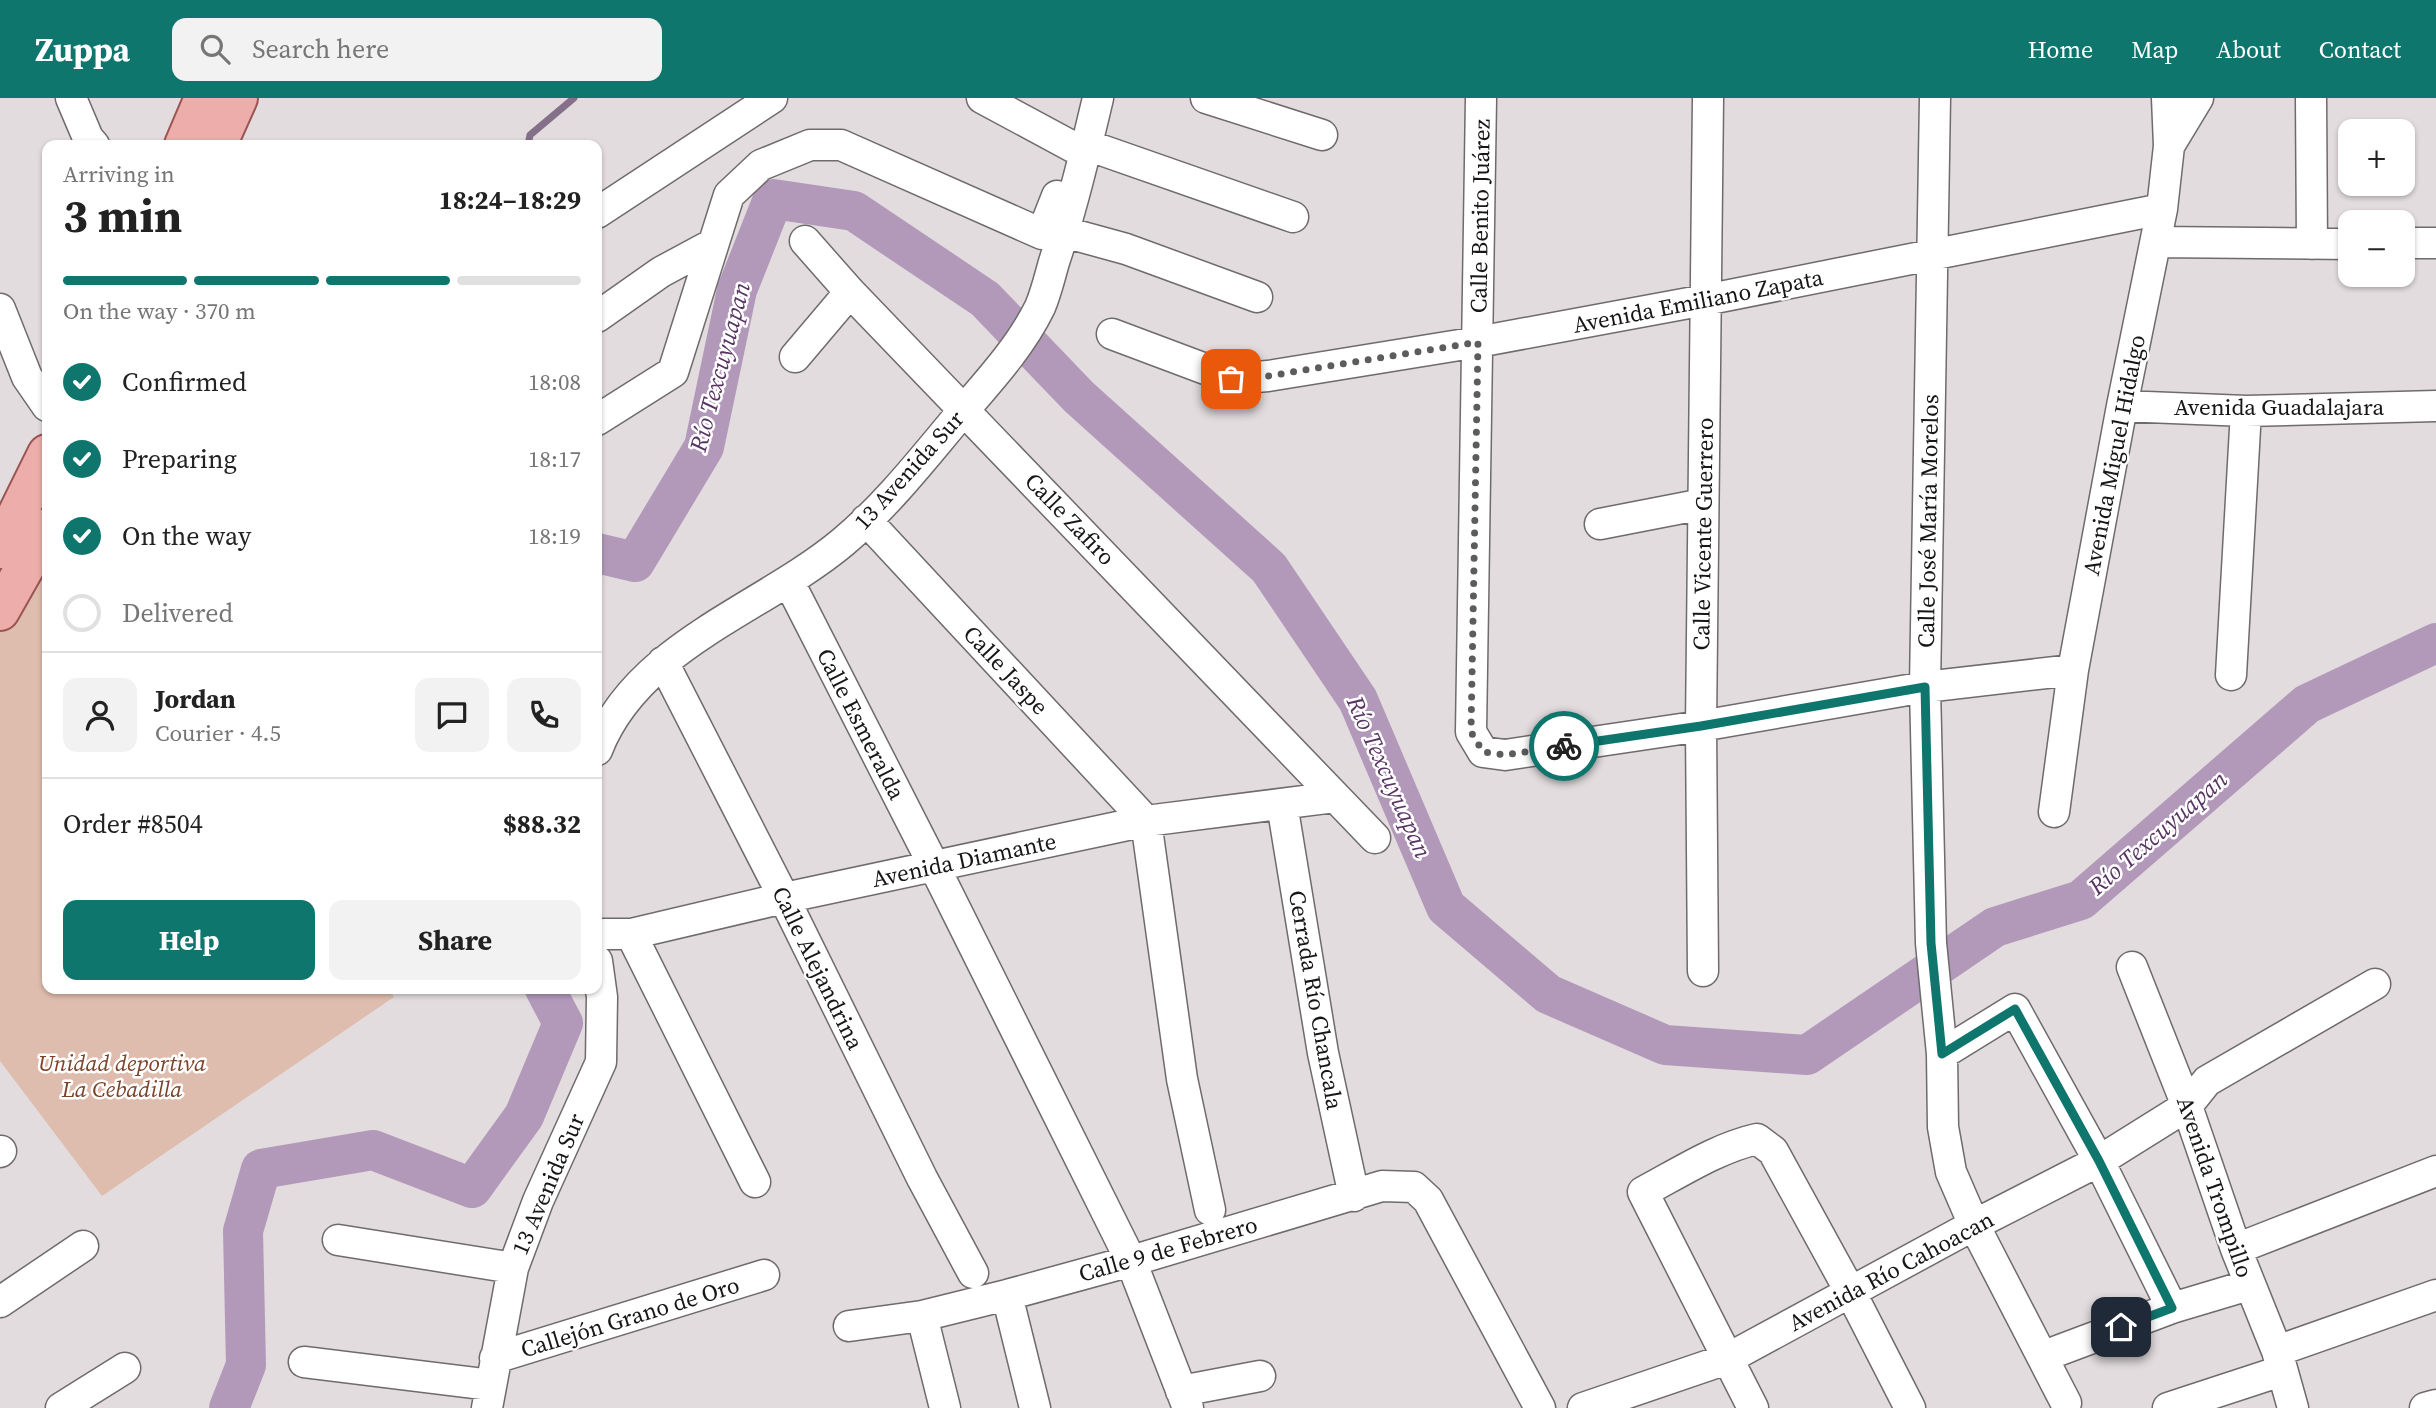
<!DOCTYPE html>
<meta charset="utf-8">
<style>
body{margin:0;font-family:"Source Serif 4",serif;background:#f2f2f2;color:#222;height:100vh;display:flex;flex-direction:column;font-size:26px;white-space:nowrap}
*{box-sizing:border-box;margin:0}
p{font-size:23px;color:#767676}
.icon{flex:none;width:38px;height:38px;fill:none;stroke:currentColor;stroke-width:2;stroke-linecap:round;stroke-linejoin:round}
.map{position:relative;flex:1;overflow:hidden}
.panel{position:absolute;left:42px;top:42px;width:560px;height:854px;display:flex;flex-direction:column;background:#fff;border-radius:14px;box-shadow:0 2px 5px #0004}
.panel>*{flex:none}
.controls{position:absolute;left:2338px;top:21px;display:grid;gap:14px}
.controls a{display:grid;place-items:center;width:77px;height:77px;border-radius:14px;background:#fff;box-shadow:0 2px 5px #0004;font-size:35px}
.pin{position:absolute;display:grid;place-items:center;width:60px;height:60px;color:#fff;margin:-30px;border-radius:14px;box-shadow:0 4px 10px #0006}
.courier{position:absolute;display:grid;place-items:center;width:70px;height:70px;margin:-35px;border:5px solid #0f766e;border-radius:50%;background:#fff;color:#222;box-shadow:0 2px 9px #0007}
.head em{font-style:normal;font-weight:700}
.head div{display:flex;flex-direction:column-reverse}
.head{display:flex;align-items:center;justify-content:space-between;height:119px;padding:0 21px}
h1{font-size:46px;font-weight:700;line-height:52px}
.bar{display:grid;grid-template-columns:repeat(4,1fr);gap:10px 7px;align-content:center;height:84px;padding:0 21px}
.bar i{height:9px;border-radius:5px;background:#e0e0e0}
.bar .active{background:#0f766e}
.bar p{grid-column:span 4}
.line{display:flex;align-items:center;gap:18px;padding:0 21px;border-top:2px solid #e0e0e0}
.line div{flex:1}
.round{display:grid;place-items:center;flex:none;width:74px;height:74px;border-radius:14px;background:#f2f2f2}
ol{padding:0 21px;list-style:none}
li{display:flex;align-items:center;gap:21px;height:77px}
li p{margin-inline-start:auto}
li .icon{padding:7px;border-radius:50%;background:#0f766e;color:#fff;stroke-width:4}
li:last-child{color:#767676}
li i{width:38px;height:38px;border:4px solid #e0e0e0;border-radius:50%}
.cta{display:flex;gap:14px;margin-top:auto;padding:14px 21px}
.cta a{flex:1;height:80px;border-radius:14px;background:#0f766e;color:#fff;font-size:28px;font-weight:700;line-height:80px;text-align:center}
.cta a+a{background:#f2f2f2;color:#222}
header{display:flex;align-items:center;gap:42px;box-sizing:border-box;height:98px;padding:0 35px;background:#0f766e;color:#fff}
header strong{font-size:33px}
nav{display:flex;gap:38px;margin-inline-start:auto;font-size:24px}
.search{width:490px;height:63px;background:#f2f2f2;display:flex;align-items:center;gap:18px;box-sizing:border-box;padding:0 24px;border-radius:14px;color:#767676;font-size:26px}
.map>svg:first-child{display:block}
.green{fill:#debdae}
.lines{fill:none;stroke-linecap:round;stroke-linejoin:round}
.stream{stroke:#847189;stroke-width:7}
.river{stroke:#b299ba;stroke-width:40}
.minor-casing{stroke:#6f6a6b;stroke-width:33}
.major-casing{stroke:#9a5452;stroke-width:42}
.minor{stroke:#fff;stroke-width:30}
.major{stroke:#edadab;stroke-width:38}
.done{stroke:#5e5b5c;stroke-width:7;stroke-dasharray:0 12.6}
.route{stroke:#0f766e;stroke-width:9}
.labels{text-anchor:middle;stroke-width:5;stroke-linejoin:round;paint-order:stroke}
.street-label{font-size:23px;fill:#171516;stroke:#fff}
.park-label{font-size:23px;font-style:italic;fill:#7b4329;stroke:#fff}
.water-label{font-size:24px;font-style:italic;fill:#583563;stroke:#fff}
</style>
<header>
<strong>Zuppa</strong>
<div class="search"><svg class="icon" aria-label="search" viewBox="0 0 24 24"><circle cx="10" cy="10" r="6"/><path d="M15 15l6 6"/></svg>Search here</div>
<nav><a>Home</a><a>Map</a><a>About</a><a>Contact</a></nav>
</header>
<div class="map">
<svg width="2436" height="1310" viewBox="0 0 2436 1310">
<rect width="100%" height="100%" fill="#e2dcde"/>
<path class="green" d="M 47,436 L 47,891 L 389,891 L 394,899 L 102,1098 L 0,963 L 0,528 Z"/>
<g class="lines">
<path class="stream" d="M 528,47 L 530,37 L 574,0"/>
<path class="river" d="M 597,455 L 635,464 L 704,349 L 737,192 L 773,101 L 854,113 L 985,201 L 1079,299 L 1269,470 L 1358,602 L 1446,809 L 1548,896 L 1665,947 L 1807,957 L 1995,829 L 2081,802 L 2307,606 L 2436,545
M 229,1310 L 246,1267 L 243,1133 L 261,1071 L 373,1052 L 472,1090 L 524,1018 L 563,925 L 545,891"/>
<g class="minor-casing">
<path id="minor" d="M 71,0 L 88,40 L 94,47
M 982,0 L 1073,49 L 1087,47 L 1293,119
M 1206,0 L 1322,37
M 1481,0 L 1471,634 L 1483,654 L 1505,657 L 1701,628 L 1925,589 L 2073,572
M 1935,0 L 1925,589 L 1931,845 L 1942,956 L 1943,1029 L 1951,1074 L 1974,1127 L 2066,1305
M 2311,0 L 2312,146
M 2169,48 L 2198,0
M 597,115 L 772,0
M 1064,134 L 1126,151 L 1257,199
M 805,143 L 850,194 L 1375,740
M 2156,144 L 2350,146
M 2403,145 L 2436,145
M 0,211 L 27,279 L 47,308
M 597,219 L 661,174 L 713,146
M 1112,236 L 1232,281 L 1268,278 L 1478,244 L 1705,202 L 2162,111
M 795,259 L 850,194
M 2122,308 L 2246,313 L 2436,308
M 597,322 L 673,274 L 729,97 L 761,67 L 810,47 L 841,47 L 1042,136 L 1057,98
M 866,422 L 1146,723 L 1182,981 L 1210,1112
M 1600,426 L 1703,406
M 789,484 L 934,768 L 1131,1163 L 1188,1310
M 663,564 L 784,800 L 922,1080 L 973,1175
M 2231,577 L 2246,313
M 597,652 C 637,548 763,511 843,444 C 886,408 922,362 958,319 C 987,285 1020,250 1040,209 C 1046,195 1050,178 1054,164 C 1072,110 1085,55 1098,0
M 1282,706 L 1323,955 L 1354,1098
M 2054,714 L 2073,572 L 2122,308 L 2162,111 L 2169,48 L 2167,0
M 597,836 L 631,836 L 784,800 L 1146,723 L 1335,699
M 631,836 L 755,1084
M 2132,869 L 2187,1008 L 2236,1151 L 2277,1253 L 2293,1310
M 1703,873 L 1701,628 L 1708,0
M 1942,956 L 2015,911 L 2099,1063 L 2172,1210
M 0,1054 L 1,1053
M 338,1142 L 513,1170
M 2236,1151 L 2436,1073
M 1007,1197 L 1035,1310
M 0,1204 L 83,1148
M 922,1218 L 945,1310
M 849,1228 L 922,1218 L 1007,1197 L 1131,1163 L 1382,1088 L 1414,1089 L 1428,1102 L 1540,1310
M 2277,1253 L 2436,1197
M 2044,1258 L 2172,1210 L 2249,1187
M 495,1260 L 764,1177
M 304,1264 L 491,1287
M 1181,1293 L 1260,1278
M 61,1310 L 125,1270
M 487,1310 L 513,1170 L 538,1103 L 601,964 L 602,899 L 597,863
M 1583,1310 L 1727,1261 L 1974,1127 L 2099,1063 L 2187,1008 L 2207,983 L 2375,886
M 1753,1310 L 1643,1094 C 1679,1075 1717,1050 1757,1041 L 1773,1053 L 1851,1195 L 1910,1310
M 2168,1310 L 2281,1273
M 2425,1310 L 2436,1307"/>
</g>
<g class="major-casing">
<path id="major" d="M 184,47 L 204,0
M 217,47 L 238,0
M 0,451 L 47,356
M 0,513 L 47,430"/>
</g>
<use href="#minor" class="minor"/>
<use href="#major" class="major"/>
</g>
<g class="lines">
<path class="done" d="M 1231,281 L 1268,278 L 1478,244 L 1471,634 L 1483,654 L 1505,657 L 1564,648"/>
<path class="route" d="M 1564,648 L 1701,628 L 1925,589 L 1931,845 L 1942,956 L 2015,911 L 2099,1063 L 2172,1210 L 2121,1229"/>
</g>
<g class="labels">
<g class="street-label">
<text transform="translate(1480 118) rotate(-89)" y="8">Calle Benito Juárez</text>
<text transform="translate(1698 203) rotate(-11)" y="8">Avenida Emiliano Zapata</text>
<text x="2279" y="317">Avenida Guadalajara</text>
<text transform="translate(2114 357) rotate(-79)" y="8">Avenida Miguel Hidalgo</text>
<text transform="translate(909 372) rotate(-48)" y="8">13 Avenida Sur</text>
<text transform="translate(1070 421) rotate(46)" y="8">Calle Zafiro</text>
<text transform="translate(1928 423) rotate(-89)" y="8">Calle José María Morelos</text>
<text transform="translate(1703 436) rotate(-89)" y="8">Calle Vicente Guerrero</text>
<text transform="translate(1006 572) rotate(47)" y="8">Calle Jaspe</text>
<text transform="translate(861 626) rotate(63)" y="8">Calle Esmeralda</text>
<text transform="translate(964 762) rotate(-12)" y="8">Avenida Diamante</text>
<text transform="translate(818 870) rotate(64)" y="8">Calle Alejandrina</text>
<text transform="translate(1316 902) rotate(80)" y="8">Cerrada Río Chancala</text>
<text transform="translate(548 1086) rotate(-67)" y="8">13 Avenida Sur</text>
<text transform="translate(2215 1089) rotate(71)" y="8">Avenida Trompillo</text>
<text transform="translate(1168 1151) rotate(-16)" y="8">Calle 9 de Febrero</text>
<text transform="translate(1891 1173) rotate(-28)" y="8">Avenida Río Cahoacan</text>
<text transform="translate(630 1219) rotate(-17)" y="8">Callejón Grano de Oro</text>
</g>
<g class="park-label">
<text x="122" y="973">Unidad deportiva<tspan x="122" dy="26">La Cebadilla</tspan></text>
</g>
<g class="water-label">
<text transform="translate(720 269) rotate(-75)" y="8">Río Texcuyuapan</text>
<text transform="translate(1389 679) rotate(66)" y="8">Río Texcuyuapan</text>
<text transform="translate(2158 735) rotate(-41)" y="8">Río Texcuyuapan</text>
</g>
</g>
</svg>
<div class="controls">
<a>+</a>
<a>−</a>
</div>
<div class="pin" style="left:1231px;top:281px;background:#ea580c"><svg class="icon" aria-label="bag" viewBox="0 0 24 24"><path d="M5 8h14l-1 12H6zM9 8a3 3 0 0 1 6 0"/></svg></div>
<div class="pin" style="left:2121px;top:1229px;background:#1f2937"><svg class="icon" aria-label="home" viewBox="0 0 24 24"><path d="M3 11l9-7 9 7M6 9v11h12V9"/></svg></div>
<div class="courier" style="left:1564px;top:648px"><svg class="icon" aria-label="bike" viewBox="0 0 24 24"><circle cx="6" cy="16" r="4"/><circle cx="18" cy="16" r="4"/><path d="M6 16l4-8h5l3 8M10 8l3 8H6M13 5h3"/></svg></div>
<section class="panel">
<div class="head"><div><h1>3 min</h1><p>Arriving in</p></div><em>18:24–18:29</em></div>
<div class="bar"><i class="active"></i><i class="active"></i><i class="active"></i><i></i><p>On the way · 370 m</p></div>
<ol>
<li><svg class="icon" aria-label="check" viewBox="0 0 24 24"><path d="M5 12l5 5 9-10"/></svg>Confirmed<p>18:08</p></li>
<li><svg class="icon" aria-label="check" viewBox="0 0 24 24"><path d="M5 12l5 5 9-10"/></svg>Preparing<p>18:17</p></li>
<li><svg class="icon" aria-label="check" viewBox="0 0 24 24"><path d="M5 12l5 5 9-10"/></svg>On the way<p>18:19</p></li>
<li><i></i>Delivered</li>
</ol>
<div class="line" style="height:126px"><a class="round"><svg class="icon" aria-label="person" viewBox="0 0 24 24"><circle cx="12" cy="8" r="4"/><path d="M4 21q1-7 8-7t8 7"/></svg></a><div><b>Jordan</b><p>Courier · 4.5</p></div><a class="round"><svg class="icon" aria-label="chat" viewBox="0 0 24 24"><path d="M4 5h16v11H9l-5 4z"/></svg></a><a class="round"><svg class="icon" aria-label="phone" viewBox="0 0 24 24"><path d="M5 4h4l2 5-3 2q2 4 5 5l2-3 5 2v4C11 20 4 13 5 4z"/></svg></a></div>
<div class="line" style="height:91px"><div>Order #8504</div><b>$88.32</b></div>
<div class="cta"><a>Help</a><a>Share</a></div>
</section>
</div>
